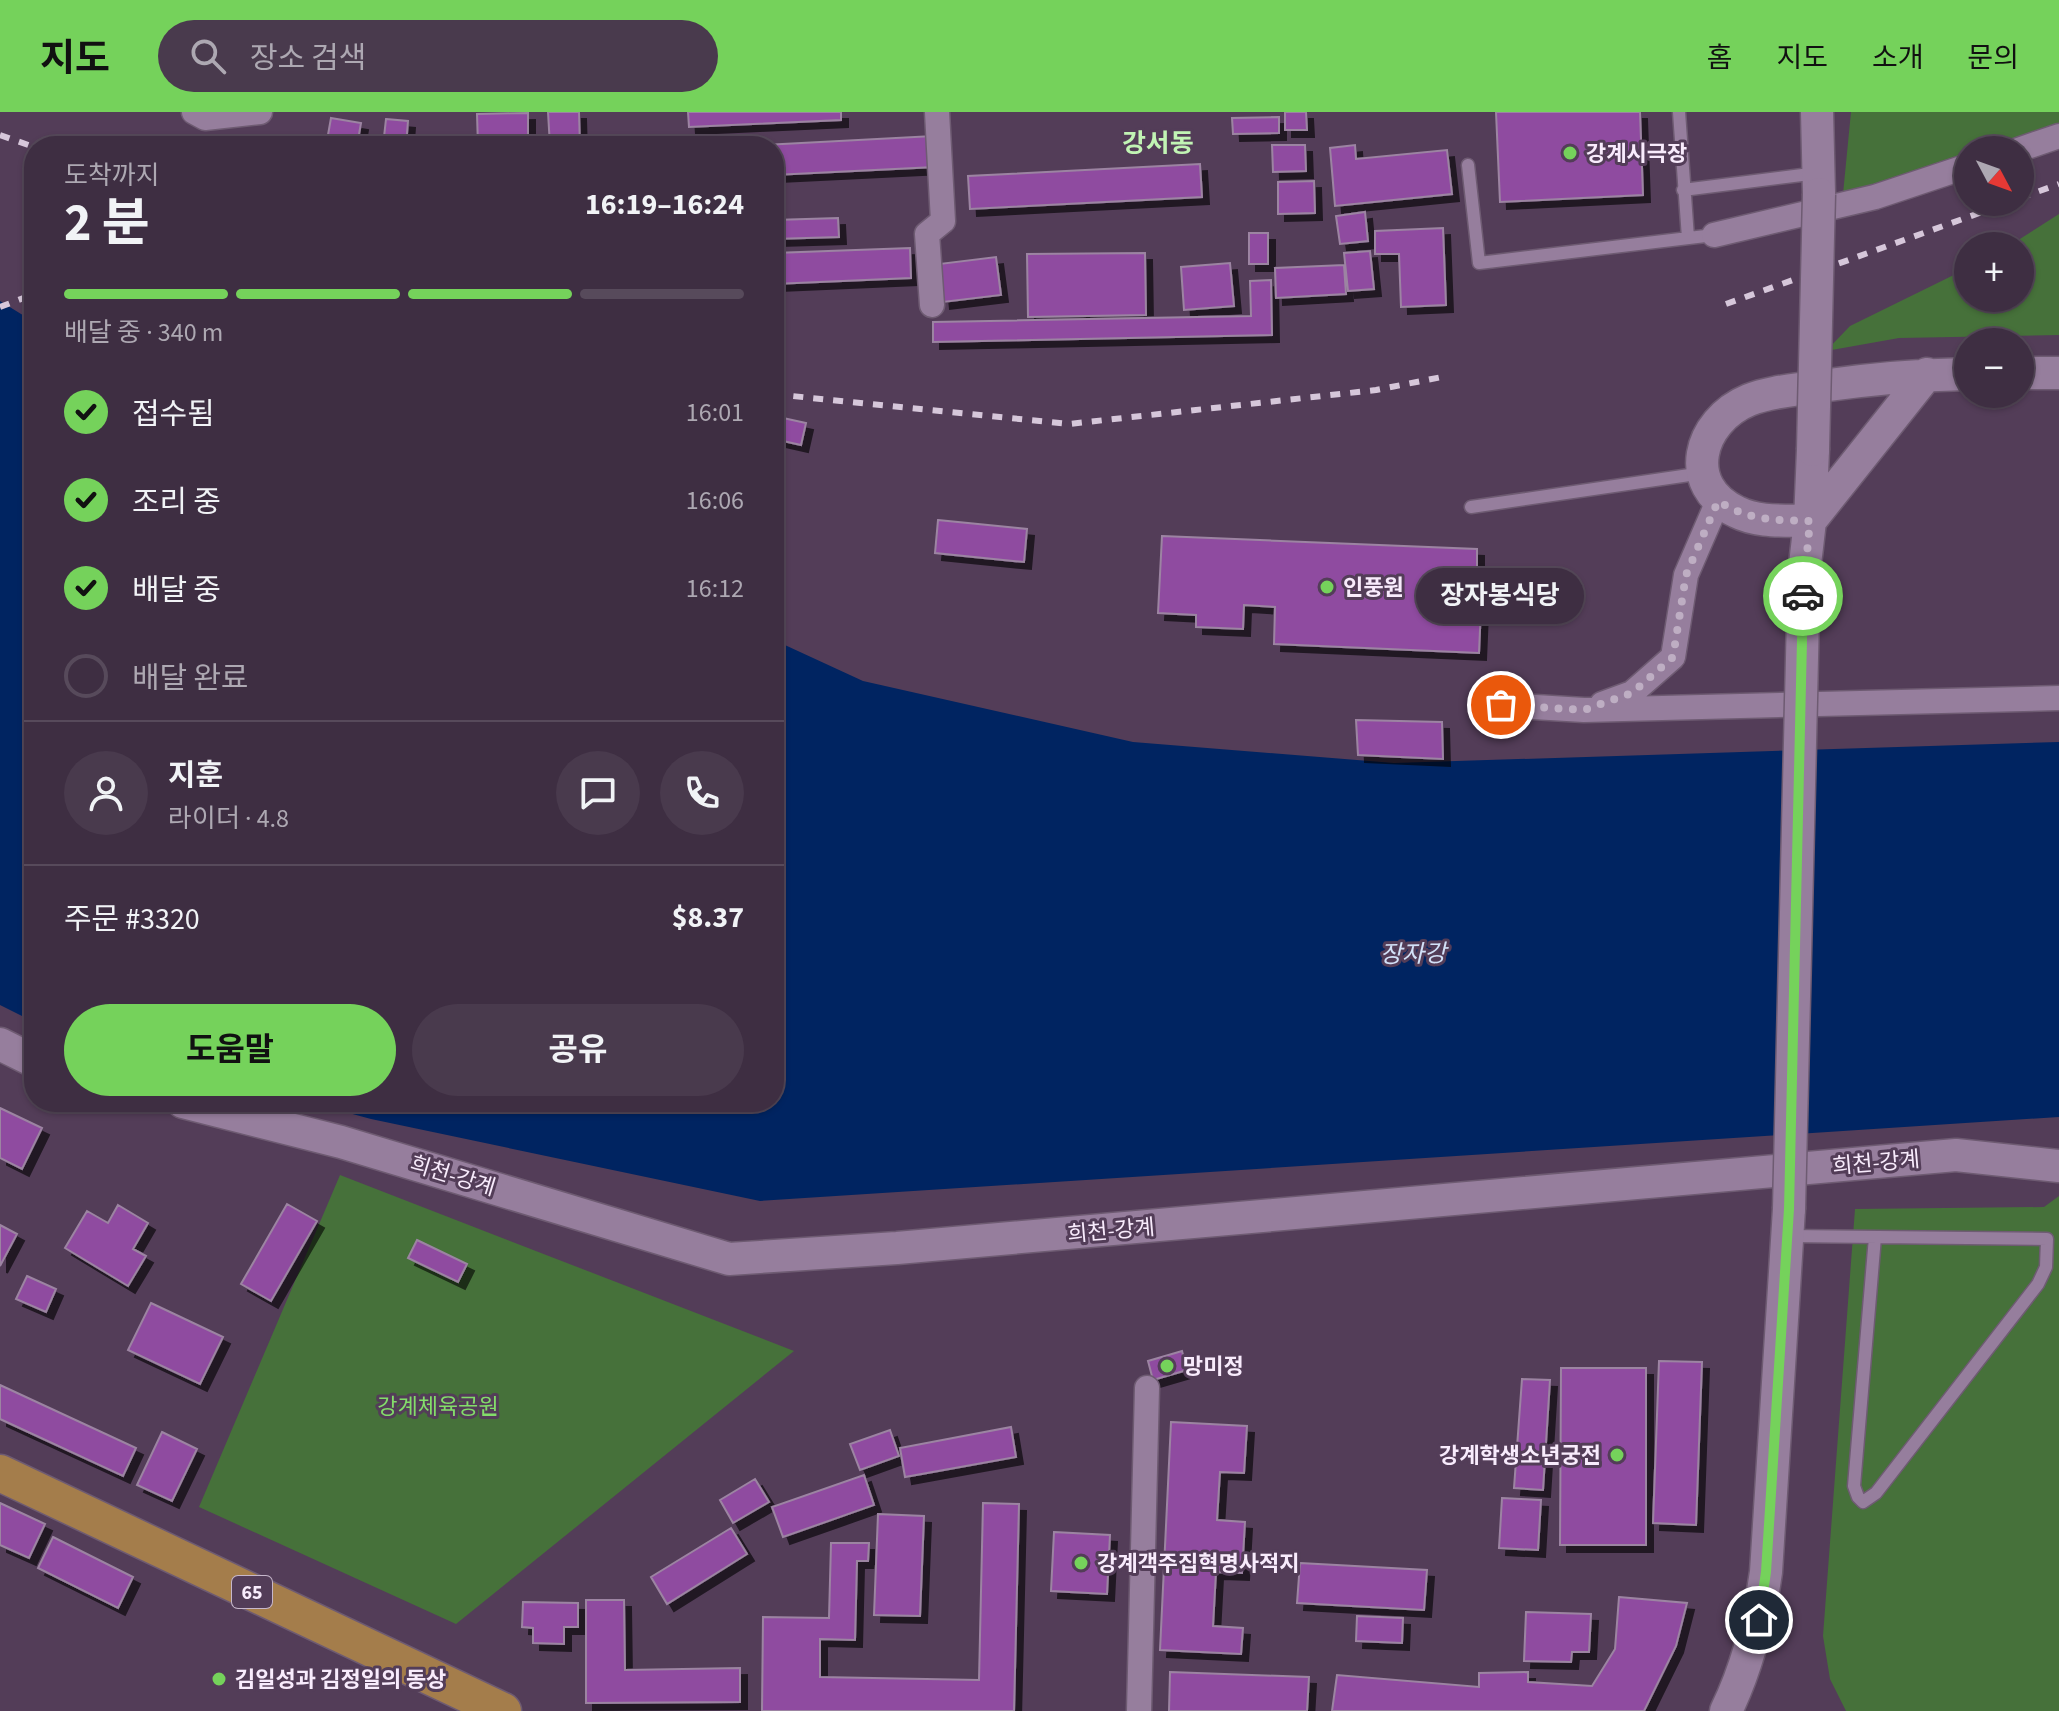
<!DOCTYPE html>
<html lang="ko">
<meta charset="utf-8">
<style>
body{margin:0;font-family:"Source Sans 3","Noto Sans KR",sans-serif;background:#493a4d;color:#f1f3f6;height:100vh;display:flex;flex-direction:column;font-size:30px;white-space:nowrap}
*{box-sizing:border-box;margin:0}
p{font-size:26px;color:#ada8b2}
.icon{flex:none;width:44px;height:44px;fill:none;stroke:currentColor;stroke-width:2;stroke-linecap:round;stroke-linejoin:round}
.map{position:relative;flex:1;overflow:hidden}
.details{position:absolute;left:24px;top:24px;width:760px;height:976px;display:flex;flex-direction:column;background:#3e2e42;border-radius:32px;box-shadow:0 2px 6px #0004,0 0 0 2px #574a5b}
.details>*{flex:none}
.needle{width:52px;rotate:131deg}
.controls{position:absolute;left:1954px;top:24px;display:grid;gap:16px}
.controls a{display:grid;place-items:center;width:80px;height:80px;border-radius:50%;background:#3e2e42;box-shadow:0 2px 6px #0004,0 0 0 2px #574a5b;font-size:40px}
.pin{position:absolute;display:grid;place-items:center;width:68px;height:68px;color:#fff;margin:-34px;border:4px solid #fff;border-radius:50%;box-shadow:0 2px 8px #0007}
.courier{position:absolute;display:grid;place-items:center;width:80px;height:80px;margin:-40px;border:6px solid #75d25b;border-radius:50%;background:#fff;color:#222;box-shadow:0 2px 10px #0007}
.bubble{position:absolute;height:56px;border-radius:28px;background:#3e2e42;box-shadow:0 2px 6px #0004,0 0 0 2px #574a5b;font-size:26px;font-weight:700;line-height:56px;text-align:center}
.head em{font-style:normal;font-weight:700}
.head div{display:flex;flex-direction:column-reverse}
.head{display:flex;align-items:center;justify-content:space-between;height:136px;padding:0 40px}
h1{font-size:52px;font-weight:700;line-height:60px}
.bar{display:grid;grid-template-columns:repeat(4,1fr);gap:12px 8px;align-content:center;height:96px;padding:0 40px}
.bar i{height:10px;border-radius:6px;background:#574a5b}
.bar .selected{background:#75d25b}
.bar p{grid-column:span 4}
.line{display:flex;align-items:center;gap:20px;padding:0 40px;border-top:2px solid #574a5b}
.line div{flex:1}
.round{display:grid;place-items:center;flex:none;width:84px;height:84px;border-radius:42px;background:#493a4d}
ol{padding:0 40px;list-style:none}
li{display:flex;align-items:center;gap:24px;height:88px}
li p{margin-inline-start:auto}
li .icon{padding:8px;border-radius:50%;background:#75d25b;color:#111;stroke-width:4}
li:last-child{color:#ada8b2}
li i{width:44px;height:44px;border:4px solid #574a5b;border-radius:50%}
.action{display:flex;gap:16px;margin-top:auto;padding:16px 40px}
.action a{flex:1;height:92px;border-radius:48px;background:#75d25b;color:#111;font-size:32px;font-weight:700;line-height:92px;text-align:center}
.action a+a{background:#493a4d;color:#f1f3f6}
header{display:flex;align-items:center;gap:48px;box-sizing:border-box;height:112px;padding:0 40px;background:#75d25b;color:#111}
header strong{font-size:38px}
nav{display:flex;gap:44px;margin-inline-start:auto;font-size:28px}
.search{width:560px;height:72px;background:#493a4d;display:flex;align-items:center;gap:20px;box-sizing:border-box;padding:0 28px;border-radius:44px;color:#ada8b2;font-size:30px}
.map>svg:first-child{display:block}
.green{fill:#46713a}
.water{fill:#002461}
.building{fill:#8f4ca0;stroke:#9c84a2;stroke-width:2;filter:url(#shadow)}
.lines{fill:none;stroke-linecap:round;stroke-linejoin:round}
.lane-casing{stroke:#6e5b72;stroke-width:15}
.street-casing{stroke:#6e5b72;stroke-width:27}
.secondary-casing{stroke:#6e5b72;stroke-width:35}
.primary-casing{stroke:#6e5b72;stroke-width:39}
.lane{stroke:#967e9d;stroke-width:12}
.street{stroke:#967e9d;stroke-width:24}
.secondary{stroke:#967e9d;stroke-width:32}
.primary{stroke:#a47d4b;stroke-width:36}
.rail{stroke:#d6c7da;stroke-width:6;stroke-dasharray:10 10;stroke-linecap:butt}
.secondary-bridge-casing{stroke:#6e5b72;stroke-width:35;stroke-linecap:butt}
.secondary-bridge{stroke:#967e9d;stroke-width:32}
.done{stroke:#beaec3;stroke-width:8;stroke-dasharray:0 14.4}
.route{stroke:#75d25b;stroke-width:10}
.poi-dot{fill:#75d25b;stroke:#533d58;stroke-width:3}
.labels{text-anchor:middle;stroke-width:6;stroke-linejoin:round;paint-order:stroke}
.shield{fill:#533d58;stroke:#c6b7cb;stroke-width:2}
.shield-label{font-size:20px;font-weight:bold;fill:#f8ebfc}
.poi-label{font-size:22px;font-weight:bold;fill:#f8ebfc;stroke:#533d58;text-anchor:start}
.street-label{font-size:22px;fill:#f8ebfc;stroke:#533d58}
.park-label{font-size:22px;fill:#83dd6a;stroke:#533d58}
.water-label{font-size:24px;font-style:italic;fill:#d2e1f8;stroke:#533d58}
.quarter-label{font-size:26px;font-weight:bold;fill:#c1f4b4;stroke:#533d58}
</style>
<header>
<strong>지도</strong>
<div class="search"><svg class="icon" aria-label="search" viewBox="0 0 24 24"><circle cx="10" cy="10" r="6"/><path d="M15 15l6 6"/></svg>장소 검색</div>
<nav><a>홈</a><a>지도</a><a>소개</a><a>문의</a></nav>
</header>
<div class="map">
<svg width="2059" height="1599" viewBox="0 0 2059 1599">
<defs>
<filter id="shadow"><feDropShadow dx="7" dy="7" stdDeviation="0" flood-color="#0009"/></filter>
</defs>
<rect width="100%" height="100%" fill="#533d58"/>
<path class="green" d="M 1851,0 L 2059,0 L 2059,12 L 1978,38 L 1968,38 L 1968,41 L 1843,82 Z
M 2059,102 L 2059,223 L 1899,226 L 1826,239 L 1850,214 L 1968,156 L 1968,186 L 2020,186 L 2020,134 L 2009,134 Z
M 340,1063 L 794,1239 L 456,1512 L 199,1395 Z
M 2059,1084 L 2059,1599 L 1846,1599 L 1830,1567 L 1823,1524 L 1855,1097 L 2044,1095 Z"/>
<path class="water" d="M 0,189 L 34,210 L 34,910 L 0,893 Z
M 774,528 L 863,569 L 1133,630 L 1394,651 L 2059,630 L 2059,1005 L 760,1089 L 371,1007 L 308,990 L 774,990 Z"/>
<path class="building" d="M 548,0 L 579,0 L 580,34 L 550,34 Z
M 688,0 L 841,0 L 841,8 L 689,15 Z
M 1285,0 L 1306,0 L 1307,18 L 1285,18 Z
M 1496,0 L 1640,0 L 1643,83 L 1500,90 Z
M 528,1 L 528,34 L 478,34 L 477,2 Z
M 1279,5 L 1279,21 L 1233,22 L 1232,6 Z
M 331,6 L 361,11 L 357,34 L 326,34 Z
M 386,7 L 408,9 L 406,34 L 383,34 Z
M 933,24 L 935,55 L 774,63 L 774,34 L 743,34 Z
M 1272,33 L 1305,33 L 1306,59 L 1273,60 Z
M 1355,33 L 1356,47 L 1447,38 L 1452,82 L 1335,94 L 1330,36 Z
M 1200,52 L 1202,85 L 970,97 L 968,64 Z
M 1314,69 L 1315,101 L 1278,102 L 1278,70 Z
M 1365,100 L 1368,129 L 1340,132 L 1336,104 Z
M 838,106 L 839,125 L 774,127 L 774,108 Z
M 1443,116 L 1446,193 L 1401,195 L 1399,142 L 1375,142 L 1375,119 Z
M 1249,121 L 1268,121 L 1268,152 L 1249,152 Z
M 910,136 L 911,166 L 774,172 L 774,141 Z
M 1370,139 L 1374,177 L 1348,179 L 1344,141 Z
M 1145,141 L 1146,203 L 1028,205 L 1027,142 Z
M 996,145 L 1001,183 L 943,190 L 939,152 Z
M 1230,151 L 1234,194 L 1184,198 L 1181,155 Z
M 1344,153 L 1346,182 L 1276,186 L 1275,156 Z
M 1271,168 L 1272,223 L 933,230 L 933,210 L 1251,204 L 1250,169 Z
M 774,304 L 806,311 L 801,333 L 774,327 Z
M 938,408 L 1027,417 L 1024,450 L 935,441 Z
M 1162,424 L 1477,437 L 1477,455 L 1495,456 L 1493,495 L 1481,495 L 1479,541 L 1274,532 L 1275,495 L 1244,493 L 1243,517 L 1196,515 L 1196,503 L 1158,501 Z
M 1356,608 L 1442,610 L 1443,647 L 1358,643 Z
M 0,996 L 42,1016 L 22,1057 L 0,1046 Z
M 287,1092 L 317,1109 L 271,1189 L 241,1172 Z
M 118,1093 L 148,1111 L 133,1137 L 146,1144 L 128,1174 L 65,1136 L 87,1099 L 108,1111 Z
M 0,1113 L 17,1122 L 0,1154 Z
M 417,1128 L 467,1152 L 458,1170 L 408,1146 Z
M 27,1164 L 56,1177 L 46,1200 L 16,1187 Z
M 151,1191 L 223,1225 L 200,1272 L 128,1238 Z
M 1182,1239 L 1187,1258 L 1153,1268 L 1148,1249 Z
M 1659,1249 L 1702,1250 L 1696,1413 L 1653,1411 Z
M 1561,1256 L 1646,1256 L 1646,1433 L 1560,1433 Z
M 1522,1267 L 1550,1268 L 1543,1378 L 1514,1376 Z
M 0,1273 L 136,1336 L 123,1364 L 0,1307 Z
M 1171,1310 L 1247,1314 L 1244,1361 L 1220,1360 L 1217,1408 L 1245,1410 L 1242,1461 L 1216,1460 L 1213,1514 L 1243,1516 L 1241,1542 L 1160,1538 Z
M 1011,1315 L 1016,1345 L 905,1365 L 900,1336 Z
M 890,1318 L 899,1344 L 860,1358 L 850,1332 Z
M 162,1320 L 197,1337 L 172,1389 L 137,1373 Z
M 864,1363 L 874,1393 L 783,1425 L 772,1395 Z
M 755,1367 L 769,1390 L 733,1411 L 720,1388 Z
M 1502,1386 L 1541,1388 L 1538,1438 L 1499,1436 Z
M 0,1391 L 45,1412 L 29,1446 L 0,1433 Z
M 983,1391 L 1019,1392 L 1014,1599 L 762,1599 L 763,1505 L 829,1506 L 831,1431 L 869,1431 L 868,1449 L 857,1449 L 855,1528 L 820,1527 L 820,1565 L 979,1568 Z
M 878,1402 L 924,1404 L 920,1504 L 874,1503 Z
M 731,1416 L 747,1442 L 667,1492 L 651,1465 Z
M 1054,1420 L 1110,1423 L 1107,1482 L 1051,1479 Z
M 53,1425 L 133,1465 L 118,1496 L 38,1456 Z
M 1300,1451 L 1427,1458 L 1424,1498 L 1297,1491 Z
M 1619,1485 L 1687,1491 L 1676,1534 L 1644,1599 L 1332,1599 L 1337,1563 L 1479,1575 L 1479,1561 L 1528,1560 L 1528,1570 L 1592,1574 L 1615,1537 Z
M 586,1488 L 624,1488 L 625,1558 L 740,1556 L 740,1590 L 586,1591 Z
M 523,1490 L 578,1491 L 578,1515 L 564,1515 L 564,1532 L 533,1531 L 533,1516 L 522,1515 Z
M 1526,1500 L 1591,1502 L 1589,1540 L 1572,1540 L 1571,1550 L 1524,1549 Z
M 1357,1504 L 1403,1506 L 1402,1531 L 1356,1529 Z
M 1170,1560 L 1309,1565 L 1307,1599 L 1169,1599 Z"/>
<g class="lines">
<g class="lane-casing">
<path id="lane" d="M 1679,0 L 1688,126
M 1468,53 L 1479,151 L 1714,123
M 1683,78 L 1818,61
M 1471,395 L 1703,361
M 1789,1124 L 2047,1127 L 2046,1155 L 2038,1172 L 1876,1381 L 1863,1390 L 1858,1385 L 1854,1374 L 1875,1125"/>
</g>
<g class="street-casing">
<path id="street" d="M 194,0 L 205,6 L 260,0
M 2018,38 L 2059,24
M 1714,123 L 1875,85 L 1968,54
M 932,193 L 927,122 L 943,109 L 937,0
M 1602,592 L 1632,581 L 1673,545 L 1686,463 L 1718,389
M 1501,593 L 1584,598 L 2059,586
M 1139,1599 L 1147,1276"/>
</g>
<g class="secondary-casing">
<path id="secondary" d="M 1817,0 L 1819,82
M 2020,261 L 2059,261
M 1927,262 L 1810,409 C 1786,408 1759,411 1737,400 C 1681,374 1698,309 1749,288 C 1771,279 1797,278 1821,274 C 1870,267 1918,263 1968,262
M 1804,461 L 1810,409 L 1813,338
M 0,932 L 34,949
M 183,990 L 341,1030 L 729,1147 L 897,1136 L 1956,1043 L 2059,1054
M 1726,1599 C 1748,1554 1759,1509 1766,1460 L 1789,1097"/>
</g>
<g class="primary-casing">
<path id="primary" d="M 0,1361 L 503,1599"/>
</g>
<use href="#lane" class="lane"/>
<use href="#street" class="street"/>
<use href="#secondary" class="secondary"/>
<use href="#primary" class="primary"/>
<path class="rail" d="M 0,23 L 34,35
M 2020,86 L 2059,72
M 1726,192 L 2010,90
M 0,195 L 34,182
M 774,279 L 792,284 L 1069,312 L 1376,278 L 1447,264"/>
<g class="secondary-bridge-casing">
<path id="secondary-bridge" d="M 1813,338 L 1819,82
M 1789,1097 L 1804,461"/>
</g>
<use href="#secondary-bridge" class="secondary-bridge"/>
</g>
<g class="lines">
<path class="done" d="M 1501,593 L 1584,598 L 1632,581 L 1673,545 L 1686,463 L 1718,389 C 1751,409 1772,408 1810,409 L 1803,484"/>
<path class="route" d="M 1759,1508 L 1766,1460 L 1789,1097 L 1803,484"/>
</g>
<g class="poi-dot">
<circle cx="1570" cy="41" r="8"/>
<circle cx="1327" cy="475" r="8"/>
<circle cx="1167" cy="1254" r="8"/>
<circle cx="1617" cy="1343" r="8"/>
<circle cx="1081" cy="1451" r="8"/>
<circle cx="219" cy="1567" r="8"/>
</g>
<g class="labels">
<rect class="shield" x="232" y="1464" width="40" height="32" rx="6"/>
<g class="shield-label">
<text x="252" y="1487">65</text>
</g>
<g class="poi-label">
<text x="1586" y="49">강계시극장</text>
<text x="1343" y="483">인풍원</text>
<text x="1183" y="1262">망미정</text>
<text x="1601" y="1351" text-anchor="end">강계학생소년궁전</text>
<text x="1097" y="1459">강계객주집혁명사적지</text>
<text x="235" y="1575">김일성과 김정일의 동상</text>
</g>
<g class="street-label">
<text transform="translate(1876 1050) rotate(-5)" y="8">희천-강계</text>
<text transform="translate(453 1063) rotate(17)" y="8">희천-강계</text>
<text transform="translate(1111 1118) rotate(-5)" y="8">희천-강계</text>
</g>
<g class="park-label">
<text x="438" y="1302">강계체육공원</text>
</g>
<g class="water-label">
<text transform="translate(1413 842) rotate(-1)" y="8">장자강</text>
</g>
<g class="quarter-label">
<text x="1158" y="40">강서동</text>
</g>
</g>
</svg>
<div class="controls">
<a><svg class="needle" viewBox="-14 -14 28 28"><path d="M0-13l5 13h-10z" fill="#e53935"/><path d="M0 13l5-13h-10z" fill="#ada8b2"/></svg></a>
<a>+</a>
<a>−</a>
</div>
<div class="pin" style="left:1501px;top:593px;background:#ea580c"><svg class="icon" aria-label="bag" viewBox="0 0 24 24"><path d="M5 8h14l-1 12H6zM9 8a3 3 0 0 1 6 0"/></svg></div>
<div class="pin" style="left:1759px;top:1508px;background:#1f2937"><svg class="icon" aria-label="home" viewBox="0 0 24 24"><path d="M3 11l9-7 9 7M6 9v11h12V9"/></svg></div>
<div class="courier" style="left:1803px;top:484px"><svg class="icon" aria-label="car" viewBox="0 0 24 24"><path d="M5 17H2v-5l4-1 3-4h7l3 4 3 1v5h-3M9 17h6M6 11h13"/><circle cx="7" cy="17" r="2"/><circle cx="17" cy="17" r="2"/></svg></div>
<div class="bubble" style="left:1416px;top:456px;width:168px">장자봉식당</div>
<section class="details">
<div class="head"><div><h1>2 분</h1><p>도착까지</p></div><em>16:19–16:24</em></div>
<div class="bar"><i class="selected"></i><i class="selected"></i><i class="selected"></i><i></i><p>배달 중 · 340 m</p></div>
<ol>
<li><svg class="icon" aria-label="check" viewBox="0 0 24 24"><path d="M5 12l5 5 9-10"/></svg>접수됨<p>16:01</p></li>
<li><svg class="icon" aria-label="check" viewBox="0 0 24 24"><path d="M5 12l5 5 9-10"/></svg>조리 중<p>16:06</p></li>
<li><svg class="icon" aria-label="check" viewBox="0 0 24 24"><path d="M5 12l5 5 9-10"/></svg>배달 중<p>16:12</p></li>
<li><i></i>배달 완료</li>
</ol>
<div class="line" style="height:144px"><a class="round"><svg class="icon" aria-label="person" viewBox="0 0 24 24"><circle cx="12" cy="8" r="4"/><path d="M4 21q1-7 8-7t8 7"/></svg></a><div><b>지훈</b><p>라이더 · 4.8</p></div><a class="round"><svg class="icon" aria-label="chat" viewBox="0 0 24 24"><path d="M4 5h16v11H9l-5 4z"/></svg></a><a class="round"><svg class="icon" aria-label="phone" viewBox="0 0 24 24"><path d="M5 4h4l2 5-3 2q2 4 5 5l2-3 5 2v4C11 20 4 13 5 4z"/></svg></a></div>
<div class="line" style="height:104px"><div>주문 #3320</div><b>$8.37</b></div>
<div class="action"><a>도움말</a><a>공유</a></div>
</section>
</div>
